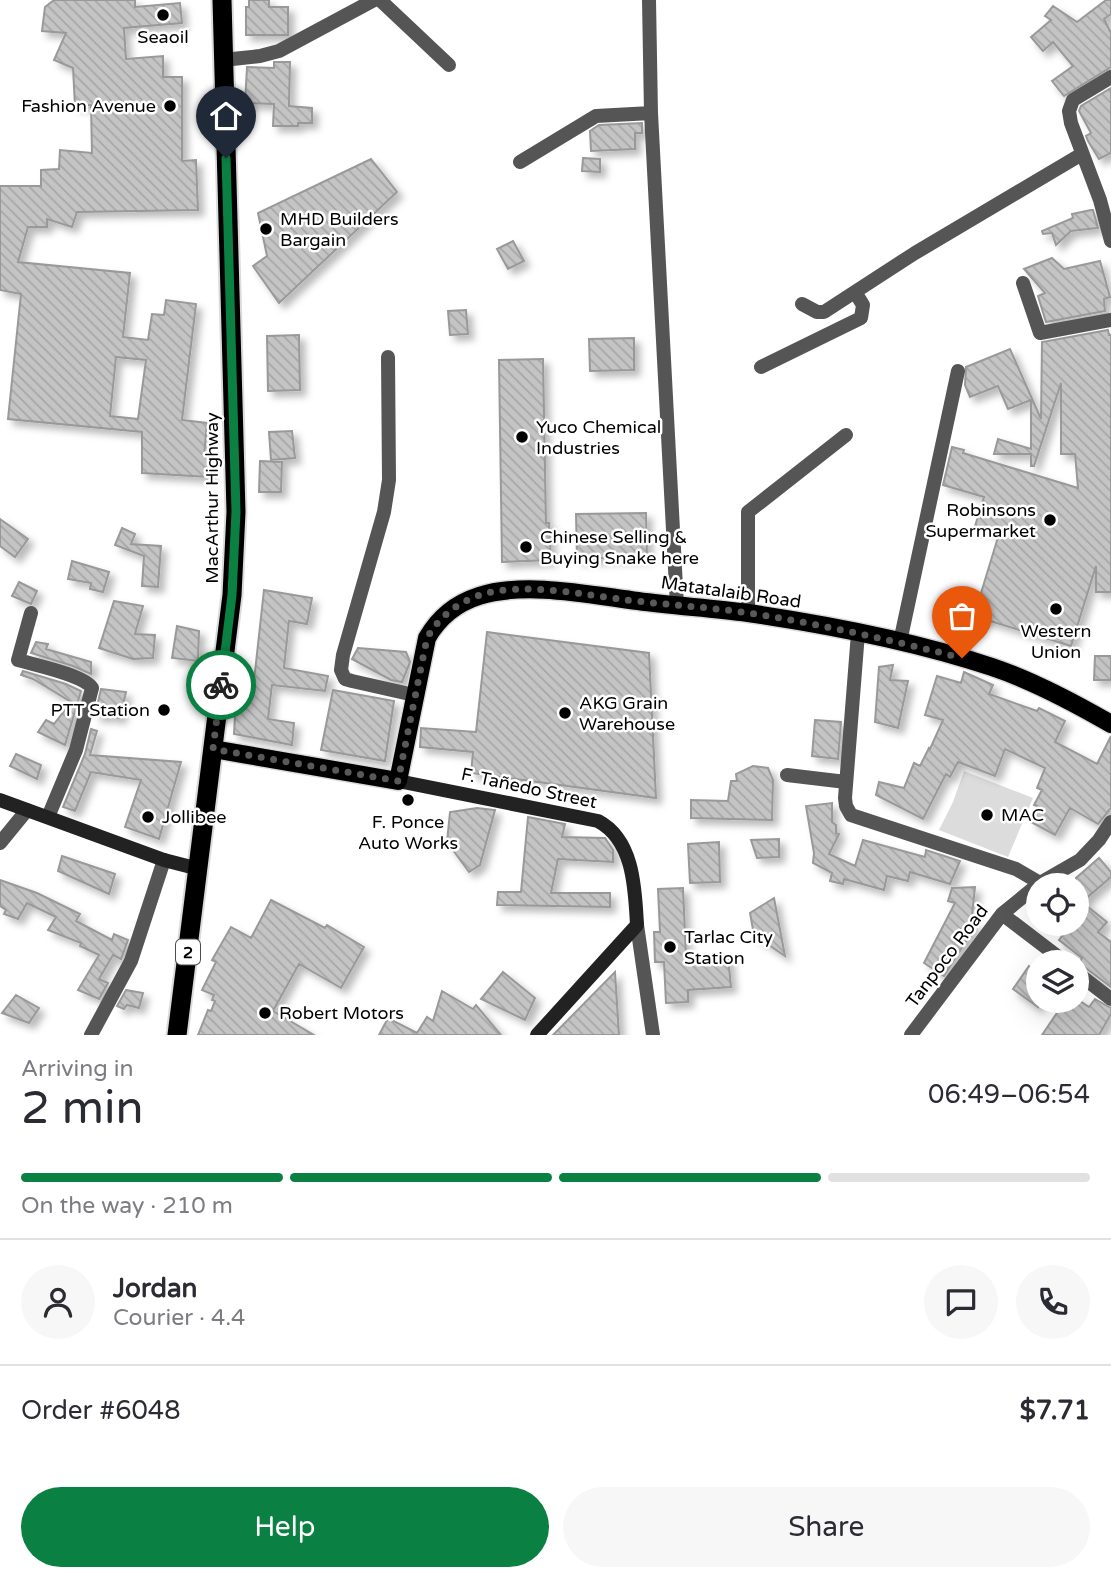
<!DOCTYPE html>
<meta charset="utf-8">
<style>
body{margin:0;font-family:"Varela Round",sans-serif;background:#f7f7f7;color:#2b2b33;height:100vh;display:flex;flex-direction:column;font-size:26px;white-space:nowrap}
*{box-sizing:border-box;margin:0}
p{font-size:23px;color:#7c7c81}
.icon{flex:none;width:38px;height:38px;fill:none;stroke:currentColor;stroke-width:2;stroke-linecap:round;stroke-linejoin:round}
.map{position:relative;height:1035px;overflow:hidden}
.details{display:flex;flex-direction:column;background:#fff;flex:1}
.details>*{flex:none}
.buttons{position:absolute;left:1026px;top:873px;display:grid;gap:14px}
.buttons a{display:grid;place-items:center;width:63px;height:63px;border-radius:50%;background:#fff;box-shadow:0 7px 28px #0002;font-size:35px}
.pin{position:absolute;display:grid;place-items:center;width:60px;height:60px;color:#fff;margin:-72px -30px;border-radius:50% 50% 50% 0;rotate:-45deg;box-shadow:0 0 7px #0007}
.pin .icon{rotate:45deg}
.courier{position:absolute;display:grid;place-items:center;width:70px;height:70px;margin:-35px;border:5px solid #0b8043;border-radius:50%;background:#fff;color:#222;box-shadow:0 2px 9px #0007}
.headline em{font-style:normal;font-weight:600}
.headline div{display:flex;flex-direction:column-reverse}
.headline{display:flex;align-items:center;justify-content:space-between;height:119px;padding:0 21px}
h1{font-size:46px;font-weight:600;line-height:52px}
.bar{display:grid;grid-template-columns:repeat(4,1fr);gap:10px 7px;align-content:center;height:84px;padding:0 21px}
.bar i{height:9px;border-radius:5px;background:#e1e1e2}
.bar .on{background:#0b8043}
.bar p{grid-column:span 4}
.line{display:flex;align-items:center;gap:18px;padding:0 21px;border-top:2px solid #e1e1e2}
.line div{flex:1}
.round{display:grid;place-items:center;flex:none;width:74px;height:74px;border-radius:37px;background:#f7f7f7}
.action{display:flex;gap:14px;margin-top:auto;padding:14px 21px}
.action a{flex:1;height:80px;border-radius:42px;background:#0b8043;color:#fff;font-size:28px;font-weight:600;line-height:80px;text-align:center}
.action a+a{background:#f7f7f7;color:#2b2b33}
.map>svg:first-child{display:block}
.pitch{fill:#dcdcdc}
.building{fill:url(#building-back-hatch);stroke:#999;stroke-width:2;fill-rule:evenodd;filter:url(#shadow)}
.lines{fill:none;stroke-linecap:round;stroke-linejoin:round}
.primary-casing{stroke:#dbdbdb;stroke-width:21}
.trunk-casing{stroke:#dbdbdb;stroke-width:23}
.minor{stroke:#555;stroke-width:14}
.tertiary{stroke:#555;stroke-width:14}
.secondary{stroke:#222;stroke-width:14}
.primary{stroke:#000;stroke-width:18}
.trunk{stroke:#000;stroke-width:19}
.done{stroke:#595959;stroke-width:7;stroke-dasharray:0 12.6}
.route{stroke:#0b8043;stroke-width:9}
.poi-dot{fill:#000;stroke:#fff;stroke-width:2.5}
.labels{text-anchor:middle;stroke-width:5;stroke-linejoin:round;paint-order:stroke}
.shield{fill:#fff;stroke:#4c4c4c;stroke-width:2}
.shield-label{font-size:16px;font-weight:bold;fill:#000}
.poi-label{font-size:18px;fill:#000;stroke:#fff;text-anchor:start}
.street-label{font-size:18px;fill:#000;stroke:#fff}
</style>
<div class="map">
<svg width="1111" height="1035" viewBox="0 0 1111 1035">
<defs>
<pattern id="building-back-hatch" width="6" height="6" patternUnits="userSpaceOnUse" patternTransform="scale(1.75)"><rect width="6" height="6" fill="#c4c4c4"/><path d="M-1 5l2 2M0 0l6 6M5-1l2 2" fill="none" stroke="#a7a7a7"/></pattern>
<filter id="shadow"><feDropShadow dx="5.5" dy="5.5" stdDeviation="3.5" flood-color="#0004"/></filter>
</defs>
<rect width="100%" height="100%" fill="#fff"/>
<path class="pitch" d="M 964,771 L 1033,798 L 1008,857 L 939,830 L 953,802 Z"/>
<path class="building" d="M 54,0 L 135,0 L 135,7 L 180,3 L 182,23 L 124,28 L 126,59 L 163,56 L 163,77 L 182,77 L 182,161 L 196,160 L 198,210 L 77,212 L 72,227 L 47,219 L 47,227 L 28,227 L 18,262 L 130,273 L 123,337 L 148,340 L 152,314 L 164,315 L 166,300 L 196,304 L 182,420 L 207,423 L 204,456 L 210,456 L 209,477 L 142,473 L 142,432 L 8,419 L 21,294 L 0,290 L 0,186 L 41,186 L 41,170 L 59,169 L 60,150 L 92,153 L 91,105 L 75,106 L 73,68 L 54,60 L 66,33 L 42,31 L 45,7 ZM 116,357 L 146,360 L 138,419 L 110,416 Z
M 249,0 L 269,0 L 269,7 L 288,7 L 288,35 L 246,35 L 246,7 L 249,7 Z
M 1106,0 L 1111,0 L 1111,14 L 1104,19 L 1111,33 L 1111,67 L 1064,96 L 1052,81 L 1073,66 L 1053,42 L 1043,51 L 1031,37 L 1051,20 L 1045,16 L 1053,6 L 1077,22 Z
M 274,62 L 290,62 L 289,106 L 312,108 L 312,123 L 298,123 L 298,126 L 273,126 L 274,104 L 245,103 L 247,67 L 274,68 Z
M 1111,88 L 1111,153 L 1099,159 L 1088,141 L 1086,136 L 1091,133 L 1079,111 L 1081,106 Z
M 642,123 L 642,133 L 635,133 L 635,149 L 591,151 L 590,131 L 599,125 Z
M 583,158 L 600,159 L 600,172 L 582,171 Z
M 371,159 L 397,192 L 279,303 L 253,266 L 267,256 L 258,213 Z
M 1091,210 L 1093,210 L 1098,228 L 1071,231 L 1056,245 L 1052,233 L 1043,234 L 1042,231 L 1073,218 L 1072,214 Z
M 513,241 L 524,261 L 508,269 L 497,249 Z
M 1052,258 L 1064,269 L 1100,261 L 1110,297 L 1104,299 L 1105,311 L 1046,322 L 1038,296 L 1045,293 L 1024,269 Z
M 466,310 L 468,334 L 450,335 L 448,311 Z
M 1108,330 L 1109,335 L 1111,335 L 1111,592 L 1096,592 L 1096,566 L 1071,646 L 974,616 L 999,534 L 975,526 L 984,497 L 943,485 L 952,447 L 964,450 L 963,453 L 1078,488 L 1075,454 L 1061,454 L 1061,383 L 1034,466 L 1031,466 L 1031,454 L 994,454 L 998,439 L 1031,449 L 1031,400 L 1008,409 L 998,386 L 970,397 L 965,385 L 966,367 L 1010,349 L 1041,419 L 1042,342 Z
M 299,335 L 300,390 L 268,391 L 267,336 Z
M 634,338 L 634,370 L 590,371 L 589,339 Z
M 543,359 L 546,523 L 549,523 L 551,560 L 502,562 L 499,360 Z
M 292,431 L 295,458 L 271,460 L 269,432 Z
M 260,461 L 282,462 L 281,492 L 259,492 Z
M 646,513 L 647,557 L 577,559 L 576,514 Z
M 0,519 L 28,539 L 15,557 L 0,546 Z
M 122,528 L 135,534 L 131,544 L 161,546 L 158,587 L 142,586 L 144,556 L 115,545 Z
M 72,561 L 109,572 L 103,592 L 90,589 L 91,583 L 68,579 Z
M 19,582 L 37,591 L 31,604 L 12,596 Z
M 264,590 L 312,598 L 307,624 L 289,621 L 284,668 L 328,676 L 325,691 L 272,685 L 268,719 L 294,723 L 292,745 L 234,734 L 236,697 L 252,699 Z
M 114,601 L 143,606 L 135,634 L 155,635 L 153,658 L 133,659 L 99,648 Z
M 177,626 L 199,631 L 198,661 L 172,658 Z
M 487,632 L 649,653 L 656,798 L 471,773 L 473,752 L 420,747 L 421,728 L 476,732 Z
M 36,642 L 48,644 L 46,649 L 91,662 L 91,674 L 73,666 L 31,653 Z
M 358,648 L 406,652 L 410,662 L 402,682 L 391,680 L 352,659 Z
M 1095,656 L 1111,656 L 1111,680 L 1094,680 Z
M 893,665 L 890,680 L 908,681 L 898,728 L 875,722 L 879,667 Z
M 23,671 L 66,684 L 81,691 L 65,745 L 38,732 L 46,720 L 54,724 L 71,702 L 33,679 L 21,675 Z
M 964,672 L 993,685 L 989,694 L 1037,711 L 1039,708 L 1065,721 L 1055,742 L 1097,764 L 1111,736 L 1111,808 L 1098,824 L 1070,808 L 1055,835 L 1031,822 L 1039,807 L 1034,805 L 1042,790 L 1037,788 L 1045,768 L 1005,749 L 995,776 L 958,762 L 950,777 L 946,774 L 923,819 L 876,795 L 879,782 L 904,788 L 914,763 L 920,766 L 929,748 L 930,749 L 943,720 L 925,715 L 937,676 L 961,683 Z
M 101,689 L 126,692 L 120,718 L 104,715 L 103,717 L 95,715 Z
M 333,690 L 394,701 L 385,761 L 321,750 Z
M 815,720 L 841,722 L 838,759 L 812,756 Z
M 91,729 L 97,731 L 90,755 L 181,762 L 159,839 L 125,827 L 141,780 L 91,772 L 75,811 L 63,807 L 85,754 Z
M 16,754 L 41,765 L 37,779 L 10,766 Z
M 753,766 L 768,768 L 773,780 L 772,820 L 691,818 L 691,800 L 728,801 L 731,781 L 737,781 L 736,774 Z
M 832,803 L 832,822 L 836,825 L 836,833 L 839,834 L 829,854 L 855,866 L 863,840 L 925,857 L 926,850 L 960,861 L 950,884 L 910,872 L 908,881 L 887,876 L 884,890 L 844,879 L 843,884 L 830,881 L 832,873 L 813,863 L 814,853 L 806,806 Z
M 477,808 L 495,810 L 480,865 L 469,872 L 447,842 L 450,812 Z
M 528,817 L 565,824 L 562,837 L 605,838 L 613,850 L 613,862 L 558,859 L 551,893 L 610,893 L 610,907 L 497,905 L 498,892 L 521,892 Z
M 779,839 L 779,857 L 757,858 L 751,840 Z
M 719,842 L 720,882 L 690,883 L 688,844 Z
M 62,856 L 115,874 L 109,894 L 58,871 Z
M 1099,858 L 1111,872 L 1111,877 L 1082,902 L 1107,922 L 1098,932 L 1111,942 L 1111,987 L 1079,963 L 1082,958 L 1059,940 L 1071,924 L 1076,924 L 1076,878 Z
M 0,880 L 37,893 L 80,914 L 76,921 L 112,940 L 114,934 L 128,940 L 121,959 L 113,955 L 99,979 L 108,983 L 99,999 L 78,990 L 99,955 L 80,946 L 81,943 L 48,930 L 56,917 L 27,903 L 18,919 L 4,914 L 6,910 L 0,906 Z
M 975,887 L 971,925 L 975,927 L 944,976 L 924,963 L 955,903 L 948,901 L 952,888 Z
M 683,888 L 686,955 L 728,957 L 731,987 L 688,990 L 688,1002 L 666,1003 L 664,962 L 655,962 L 654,932 L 660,932 L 658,889 Z
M 774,898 L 785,956 L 754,935 L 750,913 Z
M 271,900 L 325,928 L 327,925 L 364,947 L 341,988 L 299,964 L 273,1011 L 314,1035 L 198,1035 L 208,1010 L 211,1011 L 215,1001 L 212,1000 L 214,995 L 202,990 L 216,962 L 212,960 L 231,927 L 251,938 Z
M 1029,966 L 1038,972 L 1038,1007 L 1013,989 Z
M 503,972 L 535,998 L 525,1020 L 481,999 Z
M 615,972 L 619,1035 L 553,1035 Z
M 126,990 L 143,993 L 139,1008 L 127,1005 L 124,1009 L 117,1006 Z
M 442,991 L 473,1009 L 476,1005 L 501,1035 L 379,1035 L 388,1018 L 417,1033 L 427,1017 L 433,1021 Z
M 16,995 L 39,1008 L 29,1023 L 2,1013 Z
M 1095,999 L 1111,1008 L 1111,1014 L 1099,1035 L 1042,1035 L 1065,1001 L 1080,1001 L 1089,1007 Z"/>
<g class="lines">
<g class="primary-casing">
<path id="primary" d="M 213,749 L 398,781 L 427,638 C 439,617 457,603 479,596 C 525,581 591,595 638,601 C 674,606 712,608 748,613 C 830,625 914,641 992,667 C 1034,681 1073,702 1111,724"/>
</g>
<g class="trunk-casing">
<path id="trunk" d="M 177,1035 L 232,595 L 236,512 L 222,0"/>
</g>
<path class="minor" d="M 380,0 L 449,65
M 649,0 L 651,113 L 677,606
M 1111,77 L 1073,100 L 1069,111 L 1071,123 L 1100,200 L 1111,241
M 520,162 L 596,116 L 651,113
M 1023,283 L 1040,333 L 1111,320
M 802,304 L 817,312 L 824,312 L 915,253 L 1082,154
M 388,357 L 389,480 L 384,512 L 343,655 L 341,670 L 345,679 L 352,681 L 414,695
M 761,367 L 861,318 L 863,305 L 855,292
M 31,613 L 18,660 C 35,665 84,675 92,688 L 76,750 L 48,817
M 748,613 L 748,512 L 846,435
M 858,633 L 845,798 L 846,806 L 851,815 L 1016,869 L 1040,883
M 900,642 L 958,371
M 787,775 L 846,782
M 0,843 L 27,810
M 1002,914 L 1065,962
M 637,925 L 653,1035
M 1076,972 L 1111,999
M 91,1035 L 131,961 L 164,860
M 911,1035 L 1002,914 L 1040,883 L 1080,860 L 1099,840 L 1111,822"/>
<path class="tertiary" d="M 223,60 L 260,56 L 279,51 L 374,0"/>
<path class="secondary" d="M 398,781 L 598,821 C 634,840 635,889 637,925 L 537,1035
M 0,800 L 164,860 L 199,869"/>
<use href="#primary" class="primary"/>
<use href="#trunk" class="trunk"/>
</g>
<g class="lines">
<path class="done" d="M 221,685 L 213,749 L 398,781 L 427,638 C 439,617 457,603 480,595 C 523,581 583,595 627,600 C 668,605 708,607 749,613 C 820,624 891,640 962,658"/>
<path class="route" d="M 221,685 L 232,595 L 236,512 L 226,158"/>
</g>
<g class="poi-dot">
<circle cx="163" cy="15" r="7"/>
<circle cx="170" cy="106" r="7"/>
<circle cx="266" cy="229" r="7"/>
<circle cx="522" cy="437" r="7"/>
<circle cx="1050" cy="520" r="7"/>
<circle cx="526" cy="547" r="7"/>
<circle cx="1056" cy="609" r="7"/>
<circle cx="164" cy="710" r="7"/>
<circle cx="565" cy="713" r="7"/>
<circle cx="408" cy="800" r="7"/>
<circle cx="987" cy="815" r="7"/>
<circle cx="148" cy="817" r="7"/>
<circle cx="670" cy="947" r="7"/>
<circle cx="265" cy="1013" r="7"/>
</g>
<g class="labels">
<rect class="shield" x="176" y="939.5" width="24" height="25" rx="5"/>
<g class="shield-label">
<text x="188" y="958">2</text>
</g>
<g class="poi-label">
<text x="163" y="43" text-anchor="middle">Seaoil</text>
<text x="156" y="112" text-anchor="end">Fashion Avenue</text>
<text x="280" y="225">MHD Builders<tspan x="280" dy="21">Bargain</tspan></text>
<text x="536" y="433">Yuco Chemical<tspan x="536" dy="21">Industries</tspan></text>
<text x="1036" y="516" text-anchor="end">Robinsons<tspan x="1036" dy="21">Supermarket</tspan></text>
<text x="540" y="543">Chinese Selling &amp;<tspan x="540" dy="21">Buying Snake here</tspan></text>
<text x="1056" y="637" text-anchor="middle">Western<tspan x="1056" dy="21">Union</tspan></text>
<text x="579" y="709">AKG Grain<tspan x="579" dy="21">Warehouse</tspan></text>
<text x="150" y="716" text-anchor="end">PTT Station</text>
<text x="1001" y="821">MAC</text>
<text x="162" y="823">Jollibee</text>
<text x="408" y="828" text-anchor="middle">F. Ponce<tspan x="408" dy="21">Auto Works</tspan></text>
<text x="684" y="943">Tarlac City<tspan x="684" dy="21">Station</tspan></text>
<text x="279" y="1019">Robert Motors</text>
</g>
<g class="street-label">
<text transform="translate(212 498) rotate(-90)" y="6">MacArthur Highway</text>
<text transform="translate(731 592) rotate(8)" y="6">Matatalaib Road</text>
<text transform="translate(529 788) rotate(12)" y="6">F. Tañedo Street</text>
<text transform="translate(947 956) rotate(-53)" y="6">Tanpoco Road</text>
</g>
</g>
</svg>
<div class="buttons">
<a><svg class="icon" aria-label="locate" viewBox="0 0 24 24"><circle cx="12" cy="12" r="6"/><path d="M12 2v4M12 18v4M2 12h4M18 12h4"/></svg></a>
<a><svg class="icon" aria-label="layers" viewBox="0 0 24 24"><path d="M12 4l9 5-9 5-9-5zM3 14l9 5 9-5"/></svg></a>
</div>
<div class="pin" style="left:962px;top:658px;background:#ea580c"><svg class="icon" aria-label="bag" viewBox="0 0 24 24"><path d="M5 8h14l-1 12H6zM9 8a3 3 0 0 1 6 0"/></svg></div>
<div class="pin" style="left:226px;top:158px;background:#1f2937"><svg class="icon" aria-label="home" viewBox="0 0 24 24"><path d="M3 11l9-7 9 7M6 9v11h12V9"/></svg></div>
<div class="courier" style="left:221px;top:685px"><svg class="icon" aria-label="bike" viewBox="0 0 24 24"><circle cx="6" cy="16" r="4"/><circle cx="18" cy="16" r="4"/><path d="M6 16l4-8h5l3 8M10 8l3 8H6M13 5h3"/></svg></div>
</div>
<section class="details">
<div class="headline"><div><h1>2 min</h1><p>Arriving in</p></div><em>06:49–06:54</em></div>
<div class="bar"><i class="on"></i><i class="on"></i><i class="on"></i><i></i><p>On the way · 210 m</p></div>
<div class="line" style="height:126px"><a class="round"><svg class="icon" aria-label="person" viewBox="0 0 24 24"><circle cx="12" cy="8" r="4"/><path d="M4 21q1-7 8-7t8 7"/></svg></a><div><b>Jordan</b><p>Courier · 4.4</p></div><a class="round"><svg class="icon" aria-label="chat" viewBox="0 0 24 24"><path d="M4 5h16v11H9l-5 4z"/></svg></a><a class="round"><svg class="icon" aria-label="phone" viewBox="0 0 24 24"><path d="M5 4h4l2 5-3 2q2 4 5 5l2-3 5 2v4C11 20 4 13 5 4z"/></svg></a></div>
<div class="line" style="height:91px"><div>Order #6048</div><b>$7.71</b></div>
<div class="action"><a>Help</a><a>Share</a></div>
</section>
